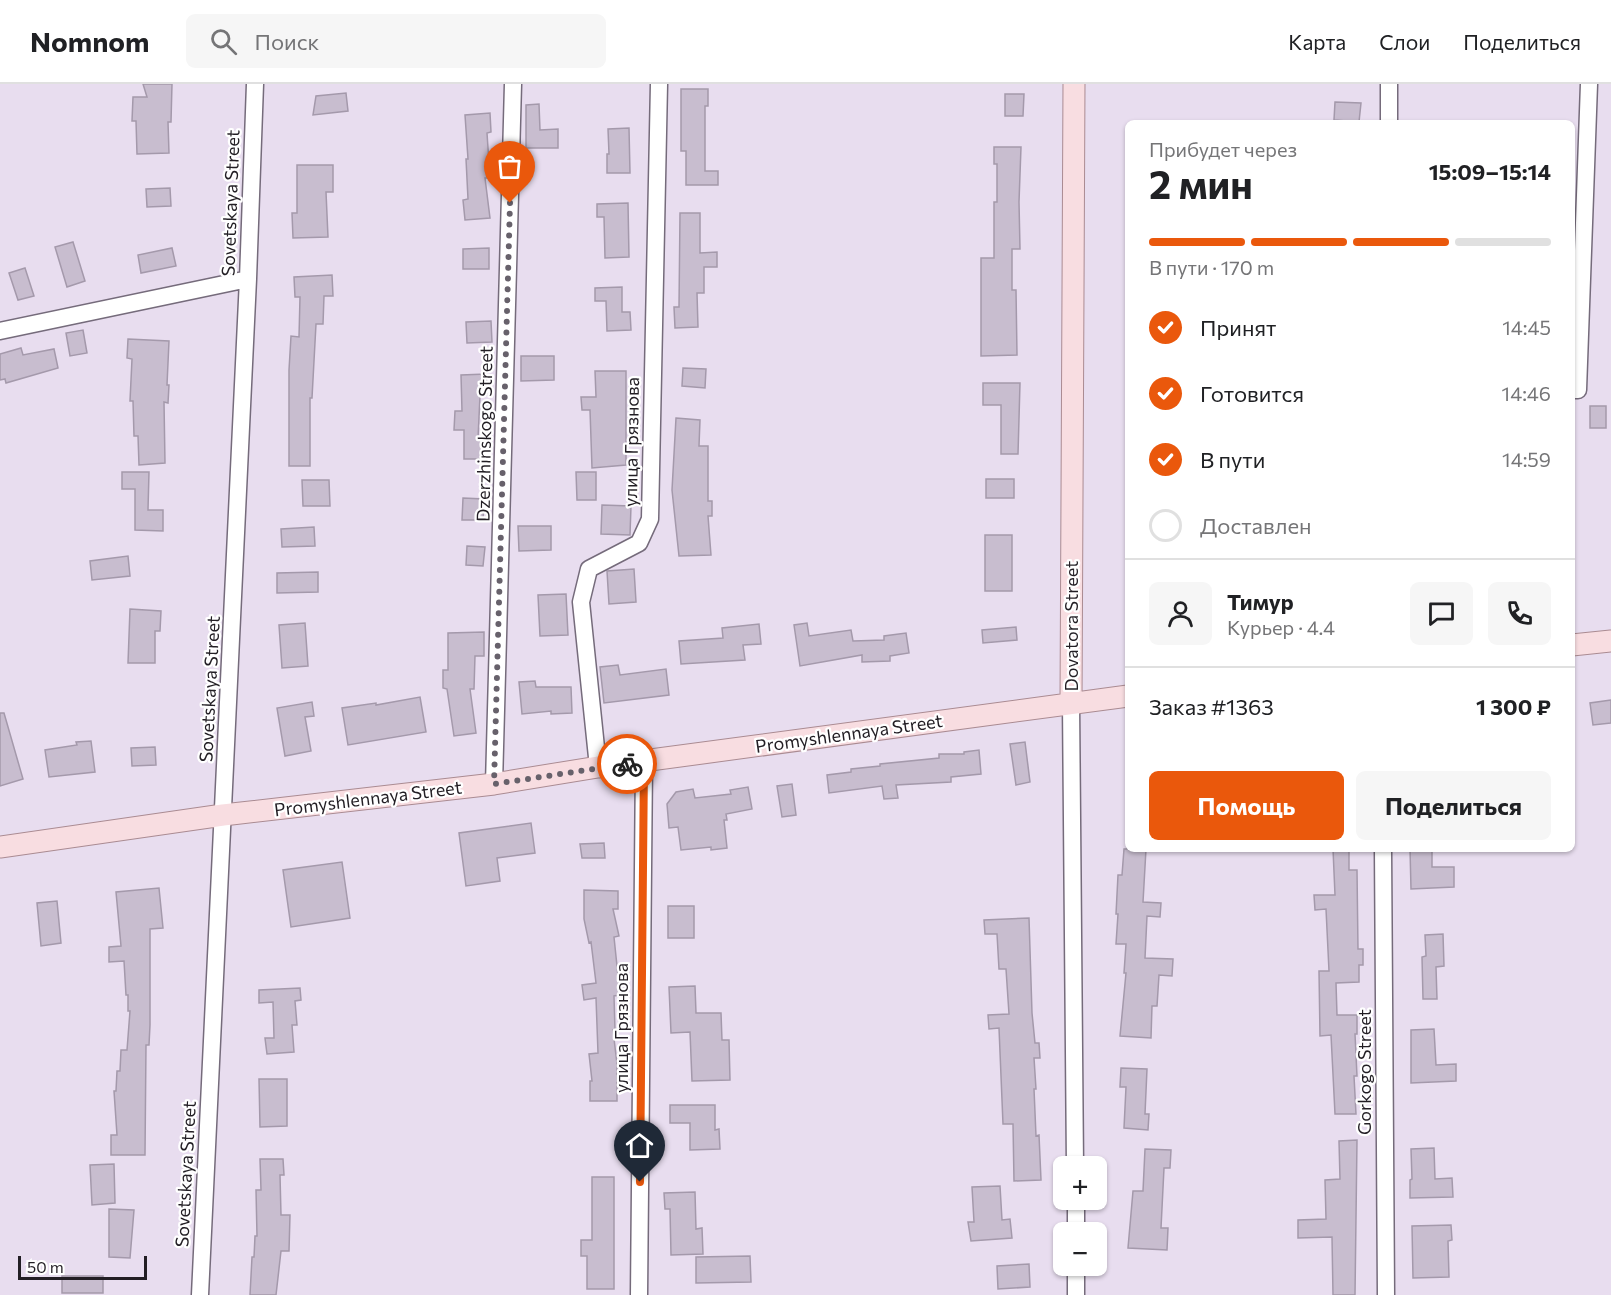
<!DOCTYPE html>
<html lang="ru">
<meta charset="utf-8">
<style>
body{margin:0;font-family:Commissioner,sans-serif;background:#f6f6f6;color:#202124;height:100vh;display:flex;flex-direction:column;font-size:22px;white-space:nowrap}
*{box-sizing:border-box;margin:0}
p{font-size:20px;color:#757577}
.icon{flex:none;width:33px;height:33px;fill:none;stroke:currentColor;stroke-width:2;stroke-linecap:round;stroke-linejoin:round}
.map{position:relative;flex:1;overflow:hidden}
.sheet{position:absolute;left:1125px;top:36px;width:450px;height:732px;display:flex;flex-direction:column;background:#fff;border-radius:9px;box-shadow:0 2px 4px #0004}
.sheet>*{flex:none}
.tools{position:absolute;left:1053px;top:1072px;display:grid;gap:12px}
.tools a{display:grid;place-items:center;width:54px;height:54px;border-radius:9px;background:#fff;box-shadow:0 2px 4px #0004;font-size:30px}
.scale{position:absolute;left:18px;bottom:15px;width:129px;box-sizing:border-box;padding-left:6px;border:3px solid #221e24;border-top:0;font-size:16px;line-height:21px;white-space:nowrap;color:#221e24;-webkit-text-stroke:4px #fff;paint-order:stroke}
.pin{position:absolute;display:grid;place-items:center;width:51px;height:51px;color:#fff;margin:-62px -26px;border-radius:50% 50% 50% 0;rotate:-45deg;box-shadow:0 0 6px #0007}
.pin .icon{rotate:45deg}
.courier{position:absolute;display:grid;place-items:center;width:60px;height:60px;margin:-30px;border:4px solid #ea580c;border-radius:50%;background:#fff;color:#222;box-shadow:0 2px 8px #0007}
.head em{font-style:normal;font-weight:700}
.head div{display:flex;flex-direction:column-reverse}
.head{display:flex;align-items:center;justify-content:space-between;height:102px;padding:0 24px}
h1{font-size:39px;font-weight:700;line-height:45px}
.bar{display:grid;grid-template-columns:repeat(4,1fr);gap:9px 6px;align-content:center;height:72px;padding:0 24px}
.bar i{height:8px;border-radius:4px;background:#e0e0e0}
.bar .on{background:#ea580c}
.bar p{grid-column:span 4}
.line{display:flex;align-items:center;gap:15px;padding:0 24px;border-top:2px solid #e0e0e0}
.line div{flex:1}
.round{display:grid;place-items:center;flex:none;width:63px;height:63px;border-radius:9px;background:#f6f6f6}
ol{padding:0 24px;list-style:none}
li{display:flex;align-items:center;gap:18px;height:66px}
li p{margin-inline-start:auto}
li .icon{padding:6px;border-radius:50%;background:#ea580c;color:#fff;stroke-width:4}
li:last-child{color:#757577}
li i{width:33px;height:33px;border:3px solid #e0e0e0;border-radius:50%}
.primary-button{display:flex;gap:12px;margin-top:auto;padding:12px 24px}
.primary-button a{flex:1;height:69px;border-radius:9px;background:#ea580c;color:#fff;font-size:24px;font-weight:700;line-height:69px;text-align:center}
.primary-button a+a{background:#f6f6f6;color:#202124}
header{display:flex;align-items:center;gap:36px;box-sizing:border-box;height:84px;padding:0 30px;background:#fff;border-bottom:2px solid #e0e0e0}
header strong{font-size:28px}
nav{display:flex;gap:33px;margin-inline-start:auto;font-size:21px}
.search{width:420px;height:54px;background:#f6f6f6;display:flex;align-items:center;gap:15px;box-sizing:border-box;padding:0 21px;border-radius:9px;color:#757577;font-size:22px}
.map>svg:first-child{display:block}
.building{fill:#c8bdcf;stroke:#a499ab;stroke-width:1.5}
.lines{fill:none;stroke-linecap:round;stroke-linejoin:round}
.minor-casing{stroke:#756b7b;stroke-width:19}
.major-casing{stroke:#aa8b92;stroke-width:23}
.minor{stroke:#fff;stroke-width:16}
.major{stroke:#f8dde1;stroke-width:21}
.done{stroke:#67616b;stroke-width:6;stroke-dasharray:0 10.8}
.route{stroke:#ea580c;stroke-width:8}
.labels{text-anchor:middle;stroke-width:4.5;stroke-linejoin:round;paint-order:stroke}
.street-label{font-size:18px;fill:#221e24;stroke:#fff}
</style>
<header>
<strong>Nomnom</strong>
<div class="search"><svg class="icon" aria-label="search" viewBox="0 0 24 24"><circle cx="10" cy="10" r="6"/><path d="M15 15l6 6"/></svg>Поиск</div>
<nav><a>Карта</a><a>Слои</a><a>Поделиться</a></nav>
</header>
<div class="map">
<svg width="1611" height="1211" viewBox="0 0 1611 1211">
<rect width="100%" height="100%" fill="#e8ddef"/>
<path class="building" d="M 143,0 L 172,0 L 171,38 L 168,38 L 169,69 L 137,70 L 136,37 L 132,37 L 133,13 L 147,13 Z
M 681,5 L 708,5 L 708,22 L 705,22 L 705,87 L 718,87 L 718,101 L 686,101 L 686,67 L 681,67 Z
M 346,9 L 348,27 L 313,31 L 316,12 Z
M 1005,10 L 1024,10 L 1023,32 L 1005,32 Z
M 1335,18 L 1361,19 L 1359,38 L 1334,36 Z
M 539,20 L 540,46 L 558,45 L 558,64 L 526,64 L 526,21 Z
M 490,29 L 491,48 L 487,49 L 490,94 L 485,94 L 490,134 L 465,136 L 463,116 L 468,115 L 466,75 L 468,75 L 465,31 Z
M 629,44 L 630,89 L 607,89 L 607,70 L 609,70 L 608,45 Z
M 994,63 L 1021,63 L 1019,118 L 1020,165 L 1012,165 L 1012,206 L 1016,206 L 1017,271 L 981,272 L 981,174 L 994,174 L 994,118 L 997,118 L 997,80 L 994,80 Z
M 297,81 L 333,81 L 333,108 L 326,108 L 328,153 L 293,154 L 292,129 L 297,129 Z
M 170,104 L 171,122 L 147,123 L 146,105 Z
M 628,119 L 629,173 L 605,174 L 604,133 L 597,133 L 597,120 Z
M 680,129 L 700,129 L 700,169 L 717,168 L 717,183 L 704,183 L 704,209 L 697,209 L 698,243 L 675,244 L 674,223 L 679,223 Z
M 73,158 L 85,197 L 67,203 L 55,163 Z
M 172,164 L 176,182 L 141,189 L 138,171 Z
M 489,164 L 489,185 L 463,185 L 463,165 Z
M 25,184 L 34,212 L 18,216 L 9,189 Z
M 332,191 L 333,212 L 324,212 L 323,240 L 316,240 L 312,314 L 310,314 L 310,382 L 289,382 L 289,286 L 291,252 L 299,253 L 300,213 L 295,213 L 294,193 Z
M 622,203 L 622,228 L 630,228 L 631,246 L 607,247 L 606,217 L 595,217 L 595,204 Z
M 491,237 L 492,258 L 467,259 L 466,238 Z
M 83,246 L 87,269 L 70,272 L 66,249 Z
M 128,255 L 169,257 L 167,301 L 169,301 L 168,319 L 164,318 L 165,379 L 139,381 L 138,352 L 134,352 L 133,317 L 130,317 L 132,275 L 127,274 Z
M 21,264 L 23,271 L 54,265 L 58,284 L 6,299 L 5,295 L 0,296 L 0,270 Z
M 521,272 L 554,272 L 554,296 L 521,297 Z
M 683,284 L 706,285 L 705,304 L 682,302 Z
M 595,287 L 626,287 L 626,381 L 592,384 L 590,326 L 582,326 L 581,313 L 596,313 Z
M 486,290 L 487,311 L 480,312 L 478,355 L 487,355 L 487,375 L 464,375 L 464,346 L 454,346 L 455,327 L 462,327 L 461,291 Z
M 983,299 L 1020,299 L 1018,370 L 1001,370 L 1001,321 L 983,321 Z
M 1590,322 L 1606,322 L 1606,344 L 1590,344 Z
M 676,334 L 700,336 L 699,362 L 708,362 L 708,417 L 712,417 L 712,432 L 708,432 L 711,471 L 679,472 L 672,406 Z
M 122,388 L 149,388 L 148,426 L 163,426 L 163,447 L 135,446 L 135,405 L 122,405 Z
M 576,388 L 596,388 L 596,416 L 577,416 Z
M 986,395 L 1014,395 L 1014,414 L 986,414 Z
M 302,396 L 329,396 L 330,422 L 303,422 Z
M 463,414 L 484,415 L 483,436 L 462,436 Z
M 602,421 L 631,422 L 630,451 L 601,450 Z
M 518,442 L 551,442 L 551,466 L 519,467 Z
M 314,443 L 315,462 L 282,463 L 281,445 Z
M 985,451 L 1012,451 L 1012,507 L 985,507 Z
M 467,462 L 485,463 L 483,482 L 466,481 Z
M 128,472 L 130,492 L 92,496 L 90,477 Z
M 634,485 L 636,518 L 609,520 L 607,487 Z
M 318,488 L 318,508 L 277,509 L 277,489 Z
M 566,510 L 568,551 L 540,552 L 538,511 Z
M 130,525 L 161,527 L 160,547 L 155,547 L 155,579 L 128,579 Z
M 305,539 L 308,582 L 282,584 L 279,541 Z
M 807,539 L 809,552 L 851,546 L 853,557 L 884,556 L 884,552 L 906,549 L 909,569 L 890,572 L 890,577 L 862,578 L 862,571 L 800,582 L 794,541 Z
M 759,540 L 761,560 L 743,561 L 745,576 L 681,580 L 679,557 L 723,554 L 722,544 Z
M 1016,543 L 1017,556 L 983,559 L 982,546 Z
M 484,548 L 484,572 L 475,572 L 474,605 L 470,605 L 476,649 L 454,652 L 447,605 L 443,604 L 443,586 L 448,586 L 448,549 Z
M 618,581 L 620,591 L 666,585 L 669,611 L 604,619 L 600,583 Z
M 535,597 L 536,603 L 571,603 L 572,629 L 551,630 L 551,627 L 522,630 L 519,598 Z
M 420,613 L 426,648 L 348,661 L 342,624 L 376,619 L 376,621 Z
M 1611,616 L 1611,639 L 1593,641 L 1590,619 Z
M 312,618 L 314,632 L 305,633 L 311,667 L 285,672 L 277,624 Z
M 0,629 L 4,629 L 23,695 L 0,702 Z
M 91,657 L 95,688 L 49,693 L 45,666 L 77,661 L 76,658 Z
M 1025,658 L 1030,698 L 1016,701 L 1010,660 Z
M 155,663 L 156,681 L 132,682 L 131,664 Z
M 979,666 L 981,690 L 951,693 L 951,698 L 896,701 L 898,714 L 884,715 L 882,702 L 829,709 L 827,691 L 851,688 L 851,685 L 880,682 L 880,680 L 939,674 L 939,670 L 964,670 L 964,668 Z
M 792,700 L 796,731 L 782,733 L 777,702 Z
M 748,703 L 752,725 L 726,730 L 727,736 L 724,736 L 727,764 L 711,766 L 711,763 L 681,766 L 678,743 L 669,744 L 667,720 L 676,708 L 693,705 L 695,714 L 731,710 L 730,706 Z
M 531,739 L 535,769 L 497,774 L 500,797 L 466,802 L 459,749 Z
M 604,759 L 605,774 L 582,774 L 580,760 Z
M 1124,765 L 1146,765 L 1143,818 L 1161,819 L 1160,833 L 1147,832 L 1145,874 L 1173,875 L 1172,892 L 1159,891 L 1157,922 L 1152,922 L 1151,954 L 1120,952 L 1126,889 L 1124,889 L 1126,860 L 1116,860 L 1118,830 L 1116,830 L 1118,791 L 1122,791 Z
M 1333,765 L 1349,765 L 1349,786 L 1357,786 L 1358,865 L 1363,865 L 1363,881 L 1359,881 L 1359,898 L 1336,899 L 1337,931 L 1357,931 L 1357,950 L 1355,950 L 1357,992 L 1354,992 L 1356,1030 L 1335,1030 L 1331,951 L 1320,952 L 1319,887 L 1329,887 L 1326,825 L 1315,826 L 1314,811 L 1335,811 Z
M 1410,765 L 1432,765 L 1432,783 L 1454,783 L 1454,803 L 1411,805 Z
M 342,778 L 350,834 L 291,843 L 283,786 Z
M 159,804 L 163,844 L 150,845 L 150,941 L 149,961 L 146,961 L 145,1071 L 111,1071 L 111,1051 L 117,1051 L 114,1007 L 116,1007 L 117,987 L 120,987 L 121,966 L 127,966 L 130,927 L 128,927 L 128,911 L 126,911 L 124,877 L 109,878 L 109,863 L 121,862 L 116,808 Z
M 584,806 L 618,807 L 618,825 L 613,825 L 619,852 L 614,853 L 620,911 L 614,912 L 615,946 L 613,946 L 617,980 L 617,1017 L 590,1017 L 590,997 L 592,997 L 589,970 L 598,969 L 596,914 L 584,916 L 582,901 L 596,899 L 591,858 L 589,859 L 584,835 Z
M 57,817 L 61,859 L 41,862 L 37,819 Z
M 668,822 L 694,822 L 694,854 L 668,854 Z
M 1029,834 L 1032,929 L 1035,959 L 1039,959 L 1040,974 L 1034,974 L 1036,1005 L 1034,1005 L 1036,1052 L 1039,1051 L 1041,1096 L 1014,1097 L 1013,1040 L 1003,1040 L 999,944 L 989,945 L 988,931 L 1009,930 L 1006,885 L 999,885 L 997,850 L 985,850 L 984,836 Z
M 1443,850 L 1444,882 L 1436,883 L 1437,915 L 1423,915 L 1422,873 L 1426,872 L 1425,851 Z
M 695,902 L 696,929 L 721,929 L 722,956 L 729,956 L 730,996 L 692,997 L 690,948 L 671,949 L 669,903 Z
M 300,904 L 301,916 L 295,917 L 297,941 L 292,941 L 294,968 L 267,970 L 265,954 L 274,954 L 273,918 L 259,919 L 259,906 Z
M 1434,945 L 1436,981 L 1456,980 L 1456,997 L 1411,999 L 1411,946 Z
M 1121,984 L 1147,985 L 1145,1030 L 1149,1030 L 1148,1046 L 1124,1044 L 1126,1003 L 1120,1003 Z
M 259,995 L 287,995 L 287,1042 L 260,1043 Z
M 670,1021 L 715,1021 L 715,1046 L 719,1045 L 720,1065 L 690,1066 L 690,1039 L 670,1039 Z
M 1357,1056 L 1355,1211 L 1333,1211 L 1332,1153 L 1298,1154 L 1298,1136 L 1326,1135 L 1325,1096 L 1340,1095 L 1339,1057 Z
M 1434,1064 L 1435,1095 L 1452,1094 L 1453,1113 L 1410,1114 L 1410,1096 L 1412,1095 L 1411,1065 Z
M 1145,1065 L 1171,1066 L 1170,1084 L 1164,1084 L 1161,1144 L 1168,1144 L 1167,1166 L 1128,1164 L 1133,1107 L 1143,1107 Z
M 260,1075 L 283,1075 L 284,1091 L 280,1091 L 281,1131 L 290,1131 L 289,1167 L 281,1167 L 276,1211 L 250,1211 L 252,1173 L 254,1173 L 255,1152 L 257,1152 L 256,1106 L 261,1106 Z
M 114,1080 L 115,1119 L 92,1121 L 90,1081 Z
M 592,1093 L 614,1093 L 614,1205 L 587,1205 L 587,1172 L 581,1172 L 581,1156 L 592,1156 Z
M 1000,1102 L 1002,1136 L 1010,1135 L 1012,1154 L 971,1157 L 968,1138 L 974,1138 L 972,1103 Z
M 695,1108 L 696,1145 L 702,1144 L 703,1170 L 671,1171 L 670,1125 L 665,1125 L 664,1109 Z
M 109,1125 L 134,1126 L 130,1174 L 109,1173 Z
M 1451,1141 L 1452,1156 L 1448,1157 L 1449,1193 L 1413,1194 L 1412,1142 Z
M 750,1172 L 751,1198 L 696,1199 L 696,1173 Z
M 1029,1180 L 1030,1203 L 998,1205 L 997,1182 Z
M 62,1192 L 103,1192 L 103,1209 L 62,1209 Z"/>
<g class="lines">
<g class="minor-casing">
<path id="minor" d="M 1389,39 L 1389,0
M 0,247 L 248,195
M 1572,306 L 1578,306 L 1589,0
M 1071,619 L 1075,1083
M 598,683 L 581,518 L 589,485 L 639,459 L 650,435 L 659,0
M 494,700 L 513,0
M 1383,765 L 1386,1211
M 1076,1116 L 1076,1149
M 1076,1182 L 1076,1211
M 200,1211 L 248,195 L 255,0
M 639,1211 L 644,678"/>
</g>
<g class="major-casing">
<path id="major" d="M 1572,561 L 1611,557
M 1071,619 L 1074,0
M 0,763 L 223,731 L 494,700 L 598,683 L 1128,612"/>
</g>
<use href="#minor" class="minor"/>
<use href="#major" class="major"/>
</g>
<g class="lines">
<path class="done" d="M 510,119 L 494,700 L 627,680"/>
<path class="route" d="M 627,680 L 644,678 L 640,1098"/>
</g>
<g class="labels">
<g class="street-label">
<text transform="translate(231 119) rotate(-88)" y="6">Sovetskaya Street</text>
<text transform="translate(485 350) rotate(-89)" y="6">Dzerzhinskogo Street</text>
<text transform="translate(632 358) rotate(-89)" y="6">улица Грязнова</text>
<text transform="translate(1072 542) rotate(-90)" y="6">Dovatora Street</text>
<text transform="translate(210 605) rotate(-87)" y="6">Sovetskaya Street</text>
<text transform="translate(849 650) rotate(-8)" y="6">Promyshlennaya Street</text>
<text transform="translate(368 715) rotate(-7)" y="6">Promyshlennaya Street</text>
<text transform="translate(622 944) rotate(-90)" y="6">улица Грязнова</text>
<text transform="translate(1365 988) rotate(-90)" y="6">Gorkogo Street</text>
<text transform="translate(186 1090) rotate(-87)" y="6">Sovetskaya Street</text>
</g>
</g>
</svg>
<div class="tools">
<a>+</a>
<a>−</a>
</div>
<div class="scale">50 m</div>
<div class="pin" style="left:510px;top:119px;background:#ea580c"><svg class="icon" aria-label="bag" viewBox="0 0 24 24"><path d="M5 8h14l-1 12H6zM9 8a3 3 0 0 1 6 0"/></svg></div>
<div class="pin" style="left:640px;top:1098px;background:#1f2937"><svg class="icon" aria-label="home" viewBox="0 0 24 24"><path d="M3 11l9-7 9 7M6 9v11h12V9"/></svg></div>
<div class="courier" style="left:627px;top:680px"><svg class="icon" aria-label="bike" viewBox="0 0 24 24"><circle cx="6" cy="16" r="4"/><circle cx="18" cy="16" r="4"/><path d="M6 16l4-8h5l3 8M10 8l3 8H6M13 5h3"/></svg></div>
<section class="sheet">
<div class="head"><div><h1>2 мин</h1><p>Прибудет через</p></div><em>15:09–15:14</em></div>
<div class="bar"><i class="on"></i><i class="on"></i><i class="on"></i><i></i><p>В пути · 170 m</p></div>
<ol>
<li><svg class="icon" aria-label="check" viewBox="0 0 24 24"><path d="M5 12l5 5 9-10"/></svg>Принят<p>14:45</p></li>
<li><svg class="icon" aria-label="check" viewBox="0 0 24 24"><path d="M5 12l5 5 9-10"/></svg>Готовится<p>14:46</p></li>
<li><svg class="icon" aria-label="check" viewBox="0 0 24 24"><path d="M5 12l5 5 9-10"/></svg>В пути<p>14:59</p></li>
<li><i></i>Доставлен</li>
</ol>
<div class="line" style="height:108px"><a class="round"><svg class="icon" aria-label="person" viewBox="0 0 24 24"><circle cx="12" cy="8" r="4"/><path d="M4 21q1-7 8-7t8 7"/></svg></a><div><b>Тимур</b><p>Курьер · 4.4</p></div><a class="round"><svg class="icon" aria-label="chat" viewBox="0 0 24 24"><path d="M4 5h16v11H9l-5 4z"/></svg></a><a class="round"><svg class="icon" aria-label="phone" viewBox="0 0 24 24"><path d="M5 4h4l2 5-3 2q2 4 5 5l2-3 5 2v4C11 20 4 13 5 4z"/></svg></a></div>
<div class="line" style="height:78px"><div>Заказ #1363</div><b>1 300 ₽</b></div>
<div class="primary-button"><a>Помощь</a><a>Поделиться</a></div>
</section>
</div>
